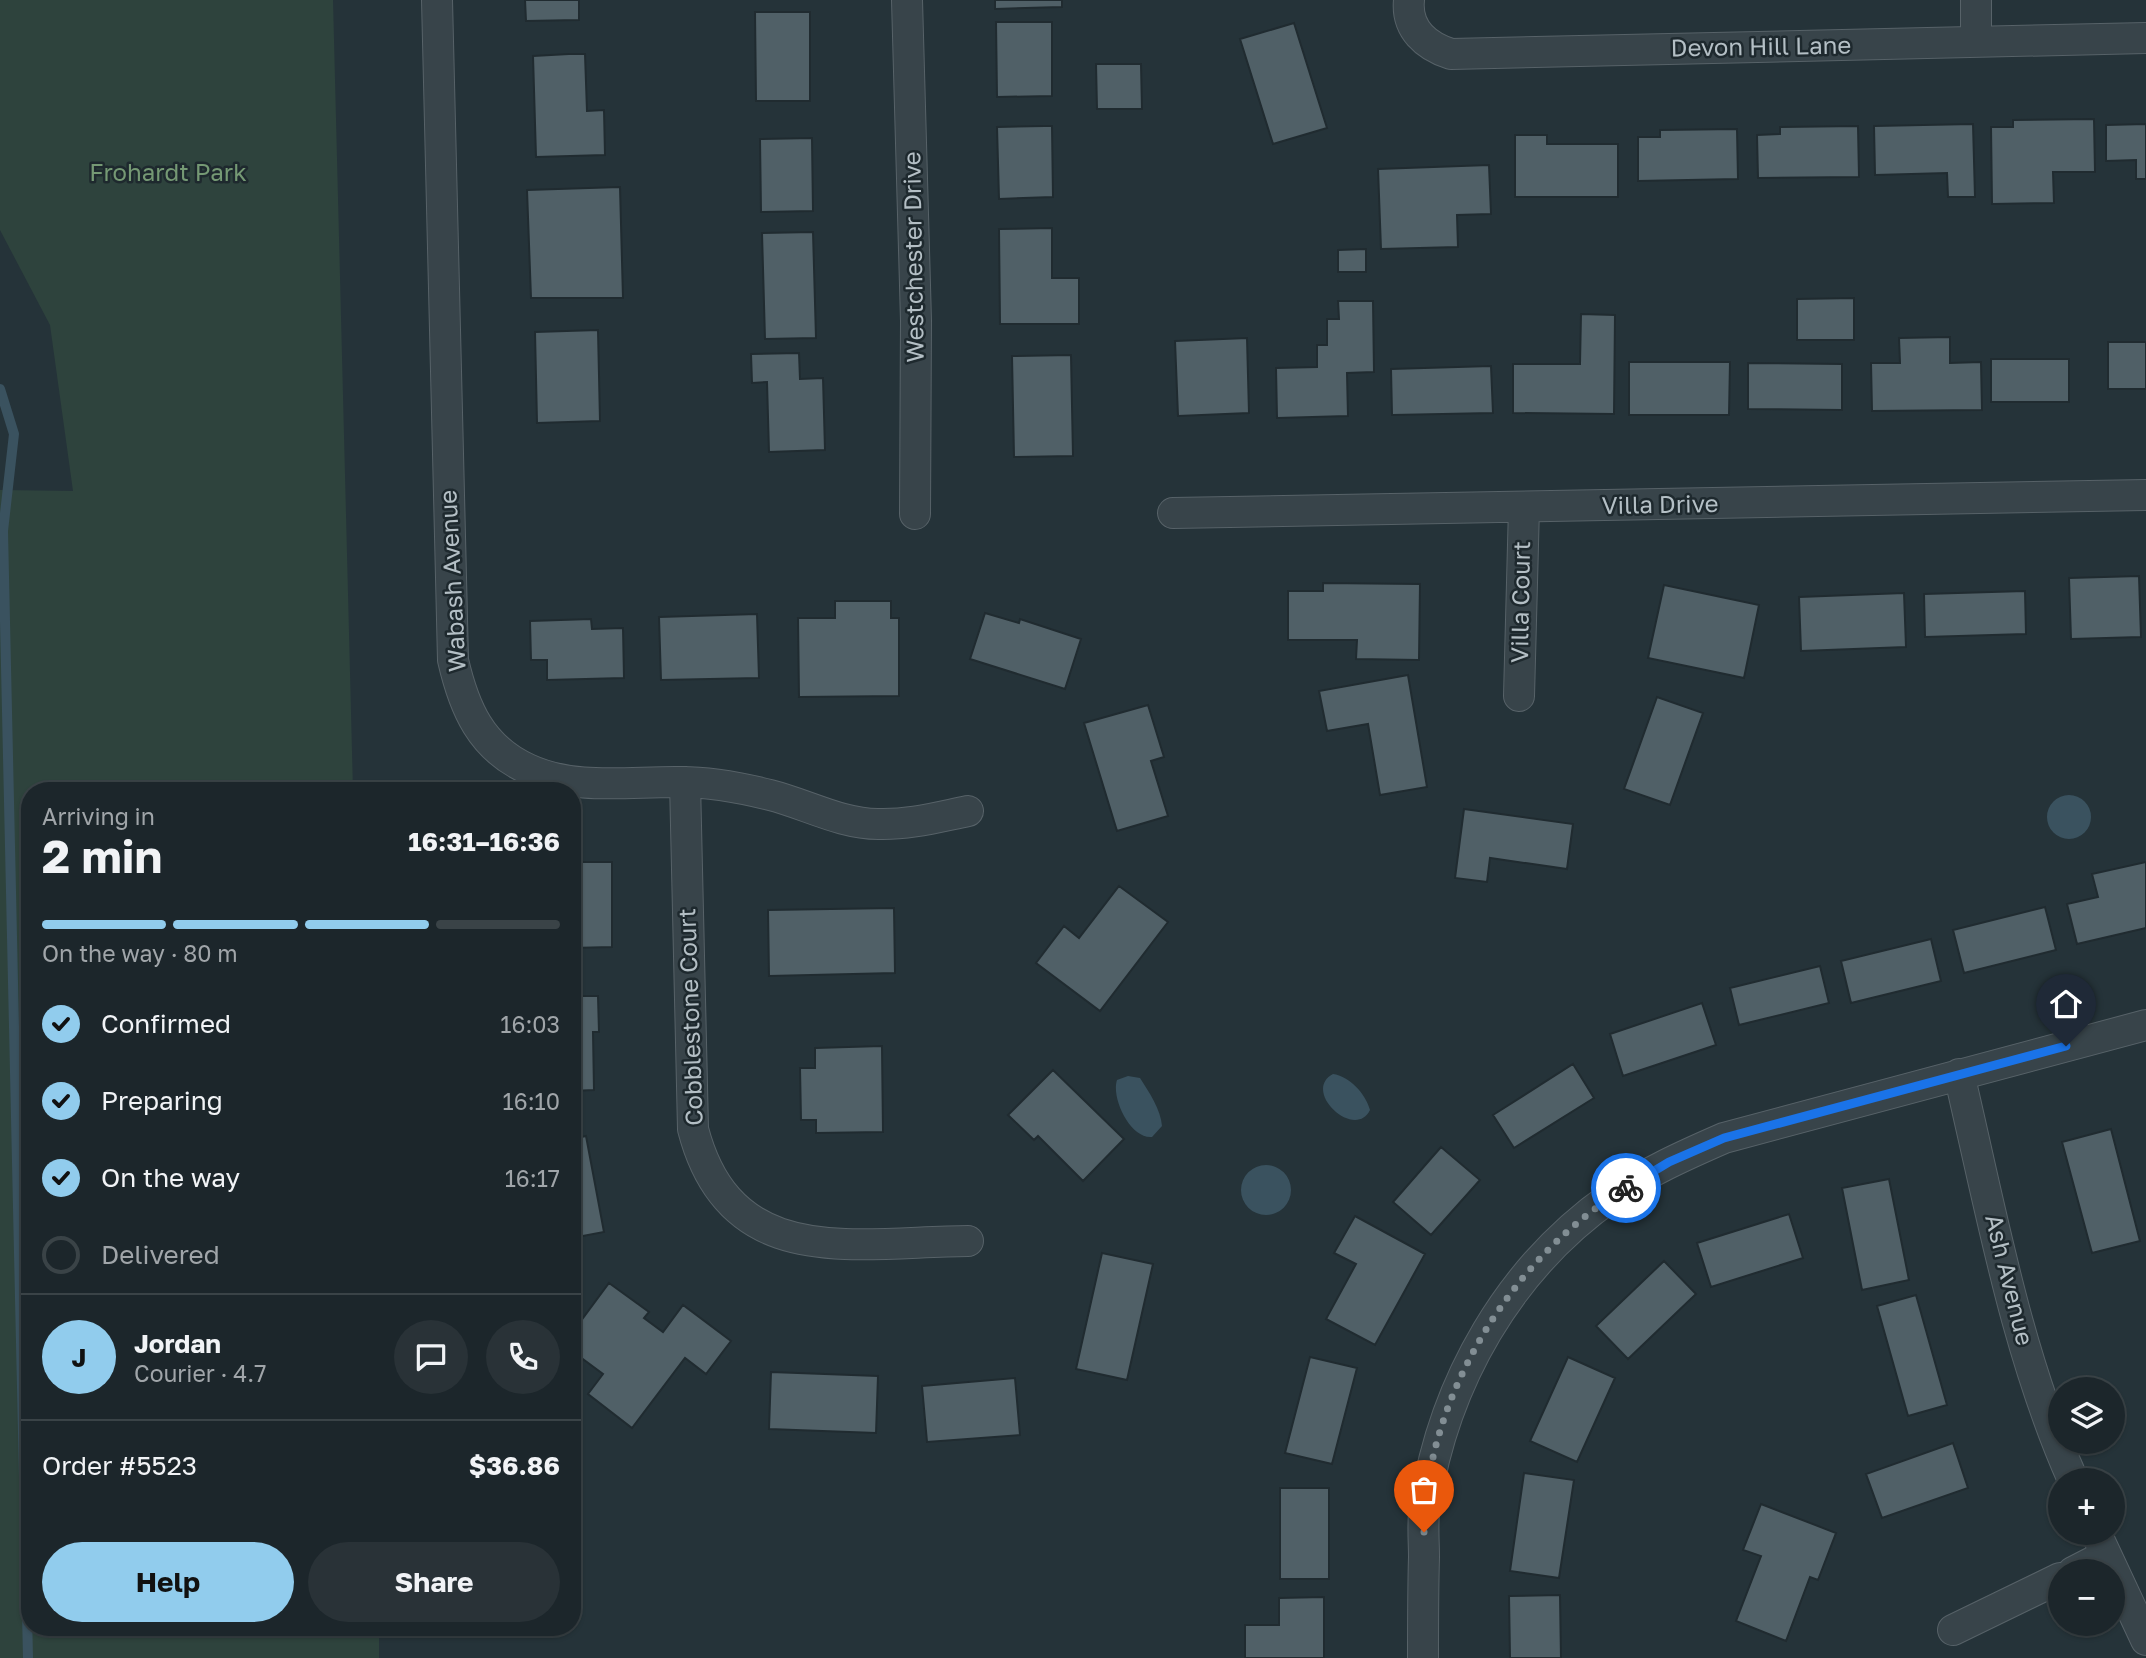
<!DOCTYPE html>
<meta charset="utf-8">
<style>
body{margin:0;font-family:"Golos Text",sans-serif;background:#293237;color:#f1f3f6;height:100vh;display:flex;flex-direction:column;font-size:26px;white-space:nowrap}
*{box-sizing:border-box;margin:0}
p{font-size:23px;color:#a0a5a9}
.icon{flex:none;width:38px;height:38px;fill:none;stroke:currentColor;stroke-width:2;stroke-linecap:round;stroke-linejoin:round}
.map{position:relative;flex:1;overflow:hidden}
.side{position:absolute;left:21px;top:782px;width:560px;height:854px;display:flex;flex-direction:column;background:#1c262b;border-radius:28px;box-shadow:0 2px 5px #0004,0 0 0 2px #3a4347}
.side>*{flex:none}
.controls{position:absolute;left:2048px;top:1377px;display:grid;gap:14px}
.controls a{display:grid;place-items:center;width:77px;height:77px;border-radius:50%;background:#1c262b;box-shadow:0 2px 5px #0004,0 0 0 2px #3a4347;font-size:35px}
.pin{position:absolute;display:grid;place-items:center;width:60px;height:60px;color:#fff;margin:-72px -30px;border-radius:50% 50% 50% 0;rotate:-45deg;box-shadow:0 0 7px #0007}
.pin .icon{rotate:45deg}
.courier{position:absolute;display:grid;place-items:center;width:70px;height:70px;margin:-35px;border:5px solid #1a73e8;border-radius:50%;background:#fff;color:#222;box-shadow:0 2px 9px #0007}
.headline em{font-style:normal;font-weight:700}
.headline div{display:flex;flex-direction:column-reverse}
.headline{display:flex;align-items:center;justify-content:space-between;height:119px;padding:0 21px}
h1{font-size:46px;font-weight:700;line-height:52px}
.bar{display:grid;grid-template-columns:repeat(4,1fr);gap:10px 7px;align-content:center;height:84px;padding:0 21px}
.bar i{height:9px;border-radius:5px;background:#3a4347}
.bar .active{background:#91cced}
.bar p{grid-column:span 4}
.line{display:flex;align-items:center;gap:18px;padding:0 21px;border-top:2px solid #3a4347}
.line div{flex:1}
.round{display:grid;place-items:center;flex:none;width:74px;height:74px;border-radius:37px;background:#293237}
ol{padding:0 21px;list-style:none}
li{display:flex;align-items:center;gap:21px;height:77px}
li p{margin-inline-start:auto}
li .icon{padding:7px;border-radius:50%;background:#91cced;color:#111;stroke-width:4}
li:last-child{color:#a0a5a9}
li i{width:38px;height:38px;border:4px solid #3a4347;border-radius:50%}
.cta{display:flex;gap:14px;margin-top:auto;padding:14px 21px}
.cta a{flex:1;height:80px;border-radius:42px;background:#91cced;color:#111;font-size:28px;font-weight:700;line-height:80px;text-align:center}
.cta a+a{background:#293237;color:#f1f3f6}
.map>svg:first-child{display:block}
.green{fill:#2e433d}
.water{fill:#3a525f}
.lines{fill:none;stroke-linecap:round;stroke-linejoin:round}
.stream{stroke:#3a525f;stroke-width:10}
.building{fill:#506067;stroke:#202b30;stroke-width:2}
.minor-casing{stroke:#576268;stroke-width:32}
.minor{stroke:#38444a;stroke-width:30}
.done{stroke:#828e94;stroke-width:7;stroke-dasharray:0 12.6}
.route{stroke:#1a73e8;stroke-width:9}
.labels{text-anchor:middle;stroke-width:5;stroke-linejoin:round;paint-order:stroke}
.street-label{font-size:24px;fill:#b4bfc5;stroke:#1e292e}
.park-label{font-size:24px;fill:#759974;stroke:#1e292e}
</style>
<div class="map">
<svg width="2146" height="1658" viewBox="0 0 2146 1658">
<rect width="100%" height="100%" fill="#253339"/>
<path class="green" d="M 0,0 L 333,0 L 353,791 L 30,791 L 30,1628 L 379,1628 L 379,1658 L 0,1658 L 0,490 L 73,491 L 50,325 L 0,230 Z"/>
<path class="water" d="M2047 817a22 22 0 1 1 44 0a22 22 0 1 1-44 0Z
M 1333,1074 C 1349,1076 1366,1094 1370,1110 C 1355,1141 1301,1091 1333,1074 Z
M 1128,1076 L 1140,1078 C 1149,1092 1161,1110 1162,1126 L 1152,1137 C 1130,1139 1111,1098 1117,1080 Z
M1241 1190a25 25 0 1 1 50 0a25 25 0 1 1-50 0Z"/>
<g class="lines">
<path class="stream" d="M 0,389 L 14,434 L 3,531 L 28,1658"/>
</g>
<path class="building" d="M 525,0 L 579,0 L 579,20 L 526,21 Z
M 995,0 L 1062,0 L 1062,7 L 995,9 Z
M 755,12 L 810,12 L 810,101 L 756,101 Z
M 996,22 L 1052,22 L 1052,96 L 997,97 Z
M 1294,23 L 1327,128 L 1273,144 L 1240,39 Z
M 569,54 L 585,54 L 587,111 L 604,110 L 605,155 L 536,157 L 533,56 Z
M 1096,64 L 1141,64 L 1142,109 L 1097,109 Z
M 2094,119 L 2095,172 L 2053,172 L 2054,203 L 1992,204 L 1991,127 L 2013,127 L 2013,120 Z
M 1973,124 L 1975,197 L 1948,197 L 1947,173 L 1875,175 L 1874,126 Z
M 2146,124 L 2146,179 L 2136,179 L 2136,160 L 2106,161 L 2106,125 Z
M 1045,126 L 1052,126 L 1053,197 L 999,199 L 997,127 Z
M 1858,126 L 1859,177 L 1758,178 L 1757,135 L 1780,134 L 1780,127 Z
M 1737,129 L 1738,179 L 1638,181 L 1638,137 L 1660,137 L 1660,130 Z
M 1515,135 L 1547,135 L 1547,144 L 1618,144 L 1618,197 L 1515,197 Z
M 812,138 L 813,211 L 761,212 L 760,139 Z
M 1489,165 L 1491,214 L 1457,215 L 1458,247 L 1381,249 L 1378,169 Z
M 620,187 L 623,298 L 531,298 L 527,190 Z
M 1052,228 L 1052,278 L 1079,278 L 1079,324 L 1000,324 L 999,229 Z
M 813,232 L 816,338 L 765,339 L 762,233 Z
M 1366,249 L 1366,272 L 1338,272 L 1338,250 Z
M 1854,298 L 1854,340 L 1797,340 L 1797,299 Z
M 1338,301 L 1373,301 L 1374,372 L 1347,373 L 1348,416 L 1277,418 L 1276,368 L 1317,367 L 1317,345 L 1327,345 L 1327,319 L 1339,319 Z
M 1581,314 L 1615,315 L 1614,414 L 1513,413 L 1513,364 L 1580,364 Z
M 598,330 L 600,421 L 537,423 L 535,332 Z
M 1950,337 L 1950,363 L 1981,362 L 1982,410 L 1872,411 L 1871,363 L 1900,363 L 1899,338 Z
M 1247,338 L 1249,413 L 1178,416 L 1175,341 Z
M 2108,342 L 2146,342 L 2146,389 L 2108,389 Z
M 799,353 L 800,379 L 823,378 L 825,450 L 769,452 L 767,382 L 752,383 L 751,354 Z
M 1071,355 L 1073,456 L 1014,457 L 1012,356 Z
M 1991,359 L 2069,359 L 2069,402 L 1991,402 Z
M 1629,362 L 1730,362 L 1729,415 L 1629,415 Z
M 1748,363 L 1842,364 L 1842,410 L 1748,409 Z
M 1491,366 L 1493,413 L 1392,415 L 1391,369 Z
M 2139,576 L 2141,637 L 2071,639 L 2069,578 Z
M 1323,583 L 1420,584 L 1419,660 L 1356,659 L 1357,640 L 1288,640 L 1288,591 L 1323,591 Z
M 1664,585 L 1759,605 L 1744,678 L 1648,658 Z
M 2025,591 L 2026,634 L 1925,637 L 1924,594 Z
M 1904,593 L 1906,647 L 1801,651 L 1799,597 Z
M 835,601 L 891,601 L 891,618 L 899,618 L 899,696 L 799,697 L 798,618 L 835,618 Z
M 985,613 L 1019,623 L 1020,619 L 1081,639 L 1065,689 L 970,659 Z
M 757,614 L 759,678 L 661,680 L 659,617 Z
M 591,619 L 592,629 L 623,628 L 624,678 L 547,680 L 547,660 L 531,660 L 530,621 Z
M 1408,675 L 1427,787 L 1380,795 L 1368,724 L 1327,731 L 1319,691 Z
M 1657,697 L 1703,713 L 1670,805 L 1624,789 Z
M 1148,705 L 1164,757 L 1151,761 L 1168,816 L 1117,831 L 1084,723 Z
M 1464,809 L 1573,824 L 1567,869 L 1490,858 L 1487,882 L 1455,878 Z
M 572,862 L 612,862 L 612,947 L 572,948 Z
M 2146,862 L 2146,928 L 2077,944 L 2067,904 L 2098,897 L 2092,874 Z
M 1119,886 L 1168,922 L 1100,1011 L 1036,963 L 1064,926 L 1079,938 Z
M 2045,907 L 2056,950 L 1964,973 L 1953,930 Z
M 894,908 L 895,973 L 769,976 L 768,910 Z
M 1931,939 L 1941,981 L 1851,1003 L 1841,961 Z
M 1820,966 L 1829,1003 L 1739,1025 L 1730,988 Z
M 572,996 L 598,996 L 599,1032 L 593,1032 L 594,1090 L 572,1091 Z
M 1702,1003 L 1716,1045 L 1623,1076 L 1610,1034 Z
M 882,1046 L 883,1132 L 816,1133 L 816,1120 L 801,1120 L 800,1068 L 815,1068 L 815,1048 Z
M 1573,1064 L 1594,1098 L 1514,1148 L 1493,1115 Z
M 1053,1070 L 1124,1139 L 1083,1181 L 1038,1136 L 1034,1140 L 1008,1115 Z
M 2111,1129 L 2140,1241 L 2092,1253 L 2062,1142 Z
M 586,1136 L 604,1232 L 572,1238 L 572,1139 Z
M 1441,1147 L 1480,1180 L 1431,1235 L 1393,1202 Z
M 1889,1179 L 1909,1280 L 1862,1290 L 1842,1188 Z
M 1789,1214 L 1803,1258 L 1711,1287 L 1697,1243 Z
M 1355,1216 L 1425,1254 L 1375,1345 L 1326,1319 L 1356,1264 L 1334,1253 Z
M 1102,1253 L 1153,1264 L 1127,1380 L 1076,1369 Z
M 1664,1261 L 1696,1294 L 1628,1359 L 1596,1326 Z
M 609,1283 L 649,1312 L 644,1318 L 663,1332 L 683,1305 L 731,1341 L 706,1374 L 685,1358 L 632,1428 L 588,1394 L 603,1374 L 572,1351 L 572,1333 Z
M 1916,1295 L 1947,1405 L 1908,1416 L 1877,1306 Z
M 1310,1357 L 1357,1368 L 1332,1464 L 1285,1453 Z
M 1568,1357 L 1615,1378 L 1577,1462 L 1530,1441 Z
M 771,1372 L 878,1376 L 876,1433 L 769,1429 Z
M 1015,1378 L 1020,1435 L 927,1442 L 922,1386 Z
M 1953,1443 L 1968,1488 L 1882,1518 L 1866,1474 Z
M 1524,1473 L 1574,1480 L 1559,1578 L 1510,1571 Z
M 1280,1488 L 1329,1488 L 1329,1579 L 1280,1579 Z
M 1761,1504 L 1836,1533 L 1818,1580 L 1810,1577 L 1786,1641 L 1736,1621 L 1761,1556 L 1743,1550 Z
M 1560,1595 L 1561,1658 L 1510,1658 L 1509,1596 Z
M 1324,1597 L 1324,1658 L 1245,1658 L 1245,1625 L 1279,1625 L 1279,1598 Z"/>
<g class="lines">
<g class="minor-casing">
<path id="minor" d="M 437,0 L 453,660 C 464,708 481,748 528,769 C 575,791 631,781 681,782 C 710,782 742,788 770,795 C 806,804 841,824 878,824 C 909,825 938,817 968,811
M 907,0 L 916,321 L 915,514
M 1409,0 C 1406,29 1426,46 1451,54 L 2146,38
M 1976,0 L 1976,42
M 1173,513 L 2146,495
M 1519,696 L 1524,507
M 685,782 L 693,1129 C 730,1272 852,1242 968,1241
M 1959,1074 C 1991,1210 2016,1352 2073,1480
M 2096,1533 L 2146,1640
M 2073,1572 L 2106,1555
M 1953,1630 L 2060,1578
M 1423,1658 C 1423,1624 1423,1591 1424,1557 C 1424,1540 1422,1521 1425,1505 C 1444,1382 1509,1268 1612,1196 C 1647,1172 1685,1155 1724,1138 L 2146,1025"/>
</g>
<use href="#minor" class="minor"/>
</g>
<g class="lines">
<path class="done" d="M 1424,1532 C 1425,1398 1512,1256 1626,1188"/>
<path class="route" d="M 1626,1188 L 1669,1162 L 1724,1138 L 2066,1046"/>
</g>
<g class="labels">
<g class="street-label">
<text transform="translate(1761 47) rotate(-1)" y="8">Devon Hill Lane</text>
<text transform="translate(914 257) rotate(-91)" y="8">Westchester Drive</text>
<text transform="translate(1660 505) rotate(-1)" y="8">Villa Drive</text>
<text transform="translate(453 581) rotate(-93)" y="8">Wabash Avenue</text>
<text transform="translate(1521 602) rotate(-89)" y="8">Villa Court</text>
<text transform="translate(691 1017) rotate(-92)" y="8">Cobblestone Court</text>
<text transform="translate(2009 1280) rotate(76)" y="8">Ash Avenue</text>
</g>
<g class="park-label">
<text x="168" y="181">Frohardt Park</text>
</g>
</g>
</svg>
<div class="controls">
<a><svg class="icon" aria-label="layers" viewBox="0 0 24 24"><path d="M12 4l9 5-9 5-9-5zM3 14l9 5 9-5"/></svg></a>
<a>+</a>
<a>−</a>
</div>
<div class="pin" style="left:1424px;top:1532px;background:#ea580c"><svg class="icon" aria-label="bag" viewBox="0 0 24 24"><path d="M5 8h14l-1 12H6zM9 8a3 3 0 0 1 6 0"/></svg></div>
<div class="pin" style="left:2066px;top:1046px;background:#1f2937"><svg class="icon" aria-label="home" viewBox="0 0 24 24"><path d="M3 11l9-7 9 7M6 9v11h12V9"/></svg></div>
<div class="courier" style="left:1626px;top:1188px"><svg class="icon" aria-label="bike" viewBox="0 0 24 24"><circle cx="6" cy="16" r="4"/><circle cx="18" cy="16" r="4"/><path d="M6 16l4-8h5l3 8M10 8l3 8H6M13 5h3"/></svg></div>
<section class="side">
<div class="headline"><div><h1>2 min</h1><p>Arriving in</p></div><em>16:31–16:36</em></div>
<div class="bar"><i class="active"></i><i class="active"></i><i class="active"></i><i></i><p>On the way · 80 m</p></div>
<ol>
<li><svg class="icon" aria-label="check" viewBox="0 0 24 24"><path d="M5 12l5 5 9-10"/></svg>Confirmed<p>16:03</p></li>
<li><svg class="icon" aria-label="check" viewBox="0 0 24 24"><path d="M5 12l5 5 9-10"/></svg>Preparing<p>16:10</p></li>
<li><svg class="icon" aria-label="check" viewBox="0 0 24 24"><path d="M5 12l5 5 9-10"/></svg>On the way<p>16:17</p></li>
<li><i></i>Delivered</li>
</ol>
<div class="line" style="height:126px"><b class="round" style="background:#91cced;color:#111">J</b><div><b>Jordan</b><p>Courier · 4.7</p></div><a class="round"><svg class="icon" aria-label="chat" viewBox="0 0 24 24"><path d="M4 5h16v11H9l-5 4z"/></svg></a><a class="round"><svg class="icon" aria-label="phone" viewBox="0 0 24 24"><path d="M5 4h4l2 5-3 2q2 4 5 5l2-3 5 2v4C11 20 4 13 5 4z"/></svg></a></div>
<div class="line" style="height:91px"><div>Order #5523</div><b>$36.86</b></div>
<div class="cta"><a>Help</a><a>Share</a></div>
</section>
</div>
